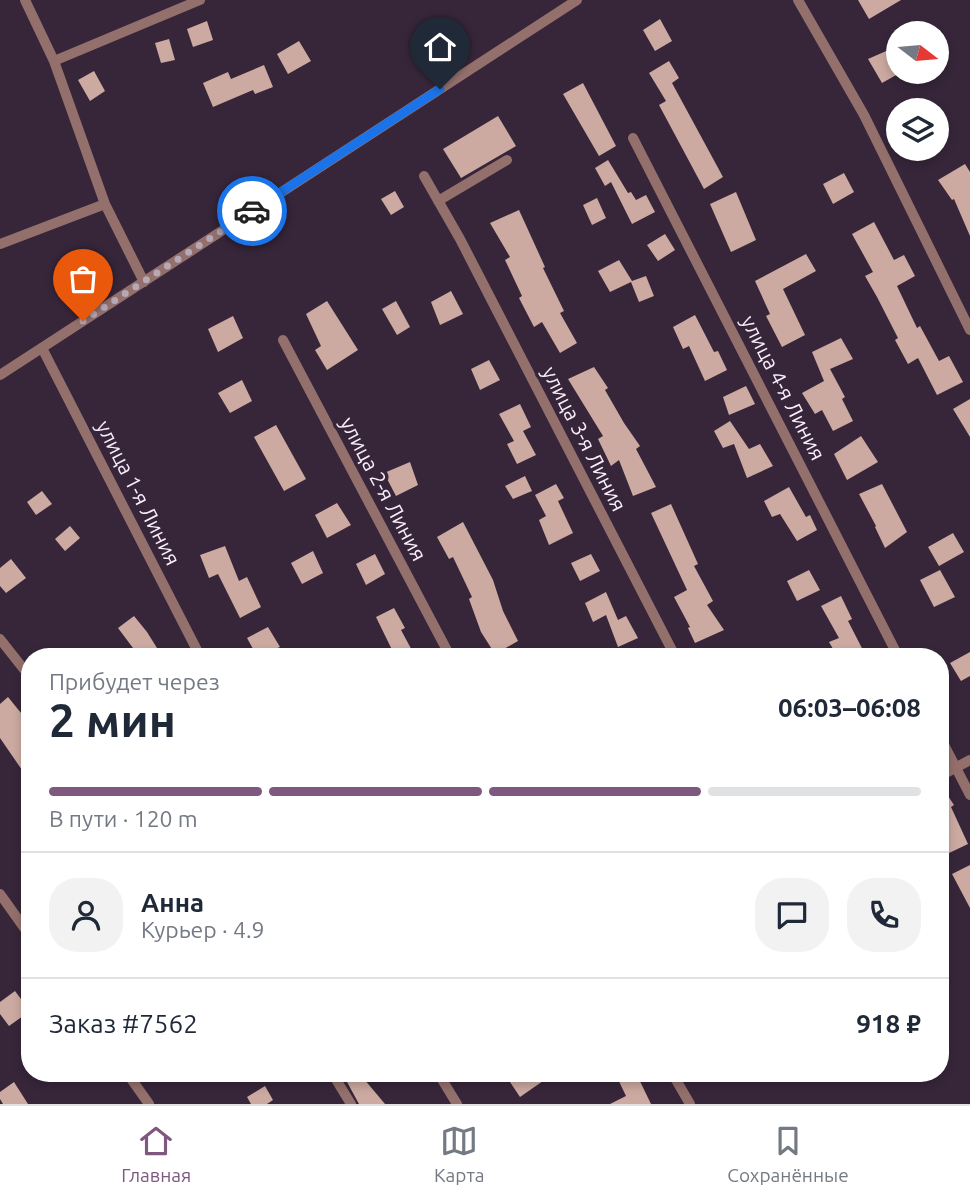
<!DOCTYPE html>
<html lang="ru">
<meta charset="utf-8">
<style>
body{margin:0;font-family:Ubuntu,sans-serif;background:#f2f2f3;color:#1f2937;height:100vh;display:flex;flex-direction:column;font-size:26px;white-space:nowrap}
*{box-sizing:border-box;margin:0}
p{font-size:23px;color:#747a83}
.icon{flex:none;width:38px;height:38px;fill:none;stroke:currentColor;stroke-width:2;stroke-linecap:round;stroke-linejoin:round}
.map{position:relative;flex:1;overflow:hidden}
.sheet{position:absolute;left:21px;top:648px;width:928px;height:434px;display:flex;flex-direction:column;background:#fff;border-radius:28px;box-shadow:0 4px 10px #0003}
.sheet>*{flex:none}
.needle{width:46px;rotate:106deg}
.buttons{position:absolute;left:886px;top:21px;display:grid;gap:14px}
.buttons a{display:grid;place-items:center;width:63px;height:63px;border-radius:50%;background:#fff;box-shadow:0 4px 10px #0003;font-size:35px}
.pin{position:absolute;display:grid;place-items:center;width:60px;height:60px;color:#fff;margin:-72px -30px;border-radius:50% 50% 50% 0;rotate:-45deg;box-shadow:0 0 7px #0007}
.pin .icon{rotate:45deg}
.courier{position:absolute;display:grid;place-items:center;width:70px;height:70px;margin:-35px;border:5px solid #1a73e8;border-radius:50%;background:#fff;color:#222;box-shadow:0 2px 9px #0007}
.headline em{font-style:normal;font-weight:600}
.headline div{display:flex;flex-direction:column-reverse}
.headline{display:flex;align-items:center;justify-content:space-between;height:119px;padding:0 28px}
h1{font-size:46px;font-weight:600;line-height:52px}
.bar{display:grid;grid-template-columns:repeat(4,1fr);gap:10px 7px;align-content:center;height:84px;padding:0 28px}
.bar i{height:9px;border-radius:5px;background:#e0e1e3}
.bar .selected{background:#7e587e}
.bar p{grid-column:span 4}
.line{display:flex;align-items:center;gap:18px;padding:0 28px;border-top:2px solid #e0e1e3}
.line div{flex:1}
.round{display:grid;place-items:center;flex:none;width:74px;height:74px;border-radius:28px;background:#f2f2f3}
.tab-bar{display:flex;justify-content:space-around;align-items:center;height:98px;border-top:2px solid #e0e1e3;background:#fff;font-size:19px;color:#747a83}
.tab-bar a{display:grid;justify-items:center;gap:4px}
.tab-bar .selected{color:#7e587e}
.map>svg:first-child{display:block}
.building{fill:#ccaaa1}
.lines{fill:none;stroke-linecap:round;stroke-linejoin:round}
.minor{stroke:#94706c;stroke-width:10}
.done{stroke:#b5a8b7;stroke-width:7;stroke-dasharray:0 12.6}
.route{stroke:#1a73e8;stroke-width:9}
.labels{text-anchor:middle;stroke-width:7;stroke-linejoin:round;paint-order:stroke}
.street-label{font-size:21px;fill:#f9eefb;stroke:#37263a}
</style>
<div class="map">
<svg width="970" height="1104" viewBox="0 0 970 1104">
<rect width="100%" height="100%" fill="#37263a"/>
<path class="building" d="M 858,0 L 901,0 L 869,19 Z
M 660,19 L 672,41 L 655,51 L 643,30 Z
M 207,21 L 213,40 L 193,47 L 187,29 Z
M 169,39 L 175,60 L 161,63 L 155,43 Z
M 299,41 L 311,61 L 288,74 L 277,54 Z
M 893,48 L 898,58 L 898,74 L 882,83 L 868,59 Z
M 669,61 L 679,78 L 672,83 L 723,177 L 704,189 L 659,105 L 666,101 L 649,73 Z
M 264,65 L 273,87 L 255,94 L 253,90 L 213,107 L 203,83 L 228,72 L 231,79 Z
M 94,71 L 105,91 L 90,101 L 78,80 Z
M 583,83 L 616,146 L 599,156 L 563,94 Z
M 498,116 L 516,146 L 461,178 L 443,149 Z
M 608,160 L 628,193 L 631,192 L 636,200 L 646,195 L 655,212 L 632,224 L 611,182 L 605,186 L 595,168 Z
M 965,164 L 970,172 L 970,236 L 954,199 L 952,200 L 938,180 Z
M 844,173 L 854,192 L 833,204 L 823,184 Z
M 395,191 L 404,207 L 391,215 L 381,199 Z
M 736,192 L 756,240 L 731,252 L 710,204 Z
M 597,198 L 606,218 L 592,225 L 583,205 Z
M 519,210 L 545,267 L 543,268 L 564,311 L 560,313 L 577,343 L 560,353 L 542,322 L 534,327 L 519,298 L 522,296 L 505,260 L 510,257 L 490,223 Z
M 874,222 L 894,260 L 904,255 L 915,276 L 897,286 L 917,328 L 920,326 L 939,361 L 949,356 L 963,382 L 937,395 L 918,358 L 908,364 L 895,340 L 898,338 L 877,297 L 865,276 L 873,272 L 852,234 Z
M 665,234 L 675,250 L 658,261 L 647,245 Z
M 806,254 L 816,271 L 783,289 L 805,335 L 782,347 L 766,316 L 770,314 L 755,281 Z
M 619,260 L 632,281 L 646,276 L 654,296 L 639,302 L 631,282 L 610,292 L 598,271 Z
M 451,291 L 463,314 L 440,325 L 431,302 Z
M 327,301 L 358,350 L 327,370 L 315,350 L 321,346 L 306,314 Z
M 396,301 L 410,327 L 397,335 L 382,309 Z
M 695,315 L 714,352 L 718,351 L 727,370 L 705,381 L 689,346 L 683,349 L 673,327 Z
M 233,316 L 243,338 L 218,352 L 208,329 Z
M 841,338 L 853,359 L 830,369 L 845,397 L 842,399 L 853,421 L 833,431 L 822,410 L 815,414 L 802,393 L 824,381 L 812,352 Z
M 489,360 L 500,380 L 480,390 L 471,369 Z
M 594,367 L 608,388 L 605,390 L 624,423 L 640,446 L 636,449 L 656,487 L 633,496 L 619,460 L 611,466 L 598,439 L 603,436 L 568,379 Z
M 242,380 L 252,401 L 230,413 L 218,393 Z
M 746,386 L 755,404 L 729,415 L 723,397 Z
M 970,399 L 970,437 L 953,409 Z
M 520,404 L 531,427 L 523,431 L 536,455 L 517,464 L 507,444 L 514,441 L 499,414 Z
M 730,421 L 749,449 L 760,444 L 773,466 L 747,478 L 734,444 L 723,448 L 714,431 Z
M 276,425 L 306,479 L 284,491 L 254,437 Z
M 861,436 L 878,462 L 847,480 L 834,454 Z
M 410,462 L 418,485 L 396,496 L 384,473 Z
M 525,476 L 532,491 L 513,499 L 505,486 Z
M 556,484 L 564,498 L 558,501 L 573,533 L 549,545 L 539,520 L 546,516 L 535,495 Z
M 882,484 L 907,532 L 885,548 L 875,527 L 876,526 L 859,494 Z
M 789,487 L 806,517 L 810,515 L 817,530 L 797,541 L 780,514 L 772,517 L 764,501 Z
M 42,491 L 52,504 L 36,515 L 27,502 Z
M 337,503 L 351,525 L 327,538 L 315,515 Z
M 671,504 L 698,564 L 694,566 L 713,601 L 707,605 L 724,630 L 695,643 L 688,628 L 690,627 L 674,597 L 687,590 L 651,513 Z
M 463,522 L 493,580 L 503,611 L 518,641 L 495,654 L 481,632 L 469,599 L 472,597 L 453,557 L 449,559 L 437,537 Z
M 70,526 L 80,538 L 65,551 L 55,539 Z
M 953,533 L 964,552 L 939,566 L 928,547 Z
M 225,546 L 239,581 L 247,577 L 261,607 L 240,618 L 218,574 L 209,578 L 200,555 Z
M 313,551 L 323,573 L 302,584 L 291,563 Z
M 375,554 L 385,574 L 366,585 L 356,564 Z
M 591,554 L 600,571 L 580,581 L 571,563 Z
M 11,559 L 26,578 L 6,593 L 0,586 L 0,568 Z
M 809,570 L 820,590 L 797,601 L 787,581 Z
M 940,570 L 955,597 L 934,607 L 920,580 Z
M 606,592 L 618,620 L 626,616 L 638,638 L 618,647 L 606,615 L 593,622 L 585,603 Z
M 841,596 L 852,619 L 848,621 L 866,656 L 837,656 L 829,642 L 839,638 L 821,606 Z
M 394,608 L 405,628 L 401,630 L 415,656 L 395,656 L 376,617 Z
M 134,616 L 147,632 L 162,656 L 139,656 L 118,628 Z
M 268,627 L 280,647 L 257,656 L 247,638 Z
M 970,652 L 970,676 L 961,681 L 950,663 Z
M 8,697 L 30,724 L 30,764 L 22,770 L 0,738 L 0,704 Z
M 940,784 L 954,805 L 951,807 L 968,844 L 947,854 L 940,842 Z
M 970,865 L 970,908 L 952,874 Z
M 15,991 L 30,1011 L 9,1026 L 0,1014 L 0,1002 Z
M 359,1073 L 385,1104 L 359,1104 L 347,1082 Z
M 504,1073 L 537,1073 L 543,1081 L 520,1097 Z
M 615,1073 L 636,1073 L 651,1104 L 610,1104 L 626,1096 Z
M 14,1082 L 28,1104 L 3,1104 L 0,1099 L 0,1092 Z
M 265,1086 L 273,1100 L 267,1104 L 251,1104 L 247,1097 Z"/>
<g class="lines">
<path class="minor" d="M 25,0 L 54,61
M 798,0 L 864,115 L 970,330
M 633,138 L 898,656
M 424,176 L 460,239 L 675,656
M 438,201 L 507,160
M 0,244 L 105,204
M 144,282 L 105,204 L 54,61 L 200,0
M 283,340 L 450,656
M 42,348 L 200,656
M 0,375 L 577,0
M 0,639 L 30,677
M 940,737 L 970,795
M 940,776 L 970,760
M 0,894 L 30,936
M 127,1073 L 149,1104
M 332,1073 L 351,1104
M 438,1073 L 457,1104
M 672,1073 L 690,1104"/>
</g>
<g class="lines">
<path class="done" d="M 83,321 L 252,211"/>
<path class="route" d="M 252,211 L 440,89"/>
</g>
<g class="labels">
<g class="street-label">
<text transform="translate(783 388) rotate(63)" y="7">улица 4-я Линия</text>
<text transform="translate(584 439) rotate(63)" y="7">улица 3-я Линия</text>
<text transform="translate(383 489) rotate(62)" y="7">улица 2-я Линия</text>
<text transform="translate(138 493) rotate(63)" y="7">улица 1-я Линия</text>
</g>
</g>
</svg>
<div class="buttons">
<a><svg class="needle" viewBox="-14 -14 28 28"><path d="M0-13l5 13h-10z" fill="#e53935"/><path d="M0 13l5-13h-10z" fill="#747a83"/></svg></a>
<a><svg class="icon" aria-label="layers" viewBox="0 0 24 24"><path d="M12 4l9 5-9 5-9-5zM3 14l9 5 9-5"/></svg></a>
</div>
<div class="pin" style="left:83px;top:321px;background:#ea580c"><svg class="icon" aria-label="bag" viewBox="0 0 24 24"><path d="M5 8h14l-1 12H6zM9 8a3 3 0 0 1 6 0"/></svg></div>
<div class="pin" style="left:440px;top:89px;background:#1f2937"><svg class="icon" aria-label="home" viewBox="0 0 24 24"><path d="M3 11l9-7 9 7M6 9v11h12V9"/></svg></div>
<div class="courier" style="left:252px;top:211px"><svg class="icon" aria-label="car" viewBox="0 0 24 24"><path d="M5 17H2v-5l4-1 3-4h7l3 4 3 1v5h-3M9 17h6M6 11h13"/><circle cx="7" cy="17" r="2"/><circle cx="17" cy="17" r="2"/></svg></div>
<section class="sheet">
<div class="headline"><div><h1>2 мин</h1><p>Прибудет через</p></div><em>06:03–06:08</em></div>
<div class="bar"><i class="selected"></i><i class="selected"></i><i class="selected"></i><i></i><p>В пути · 120 m</p></div>
<div class="line" style="height:126px"><a class="round"><svg class="icon" aria-label="person" viewBox="0 0 24 24"><circle cx="12" cy="8" r="4"/><path d="M4 21q1-7 8-7t8 7"/></svg></a><div><b>Анна</b><p>Курьер · 4.9</p></div><a class="round"><svg class="icon" aria-label="chat" viewBox="0 0 24 24"><path d="M4 5h16v11H9l-5 4z"/></svg></a><a class="round"><svg class="icon" aria-label="phone" viewBox="0 0 24 24"><path d="M5 4h4l2 5-3 2q2 4 5 5l2-3 5 2v4C11 20 4 13 5 4z"/></svg></a></div>
<div class="line" style="height:91px"><div>Заказ #7562</div><b>918 ₽</b></div>
</section>
</div>
<nav class="tab-bar">
<a class="selected"><svg class="icon" aria-label="home" viewBox="0 0 24 24"><path d="M3 11l9-7 9 7M6 9v11h12V9"/></svg>Главная</a>
<a><svg class="icon" aria-label="map" viewBox="0 0 24 24"><path d="M3 6l6-2 6 2 6-2v14l-6 2-6-2-6 2zM9 4v14M15 6v14"/></svg>Карта</a>
<a><svg class="icon" aria-label="saved" viewBox="0 0 24 24"><path d="M7 4h10v16l-5-4-5 4z"/></svg>Сохранённые</a>
</nav>
